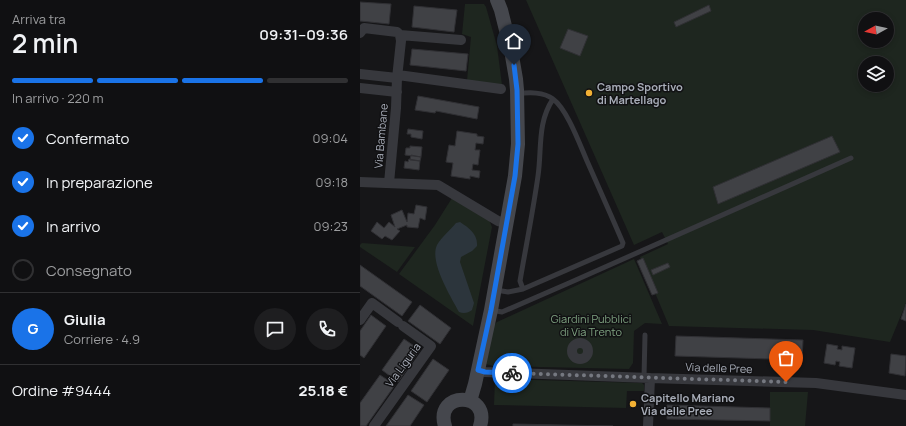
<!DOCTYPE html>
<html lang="it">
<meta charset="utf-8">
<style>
body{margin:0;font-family:Manrope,sans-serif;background:#1e1e20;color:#f1f3f6;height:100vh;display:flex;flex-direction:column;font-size:15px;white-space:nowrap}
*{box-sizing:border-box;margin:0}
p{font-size:13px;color:#9c9d9f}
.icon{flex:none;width:22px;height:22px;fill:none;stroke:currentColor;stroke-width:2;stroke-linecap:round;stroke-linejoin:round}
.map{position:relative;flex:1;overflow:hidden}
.details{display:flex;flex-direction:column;background:#101012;width:360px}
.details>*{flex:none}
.needle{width:26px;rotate:262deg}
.buttons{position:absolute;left:498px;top:12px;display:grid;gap:8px}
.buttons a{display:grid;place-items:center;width:36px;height:36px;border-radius:50%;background:#101012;box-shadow:0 2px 6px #0003,0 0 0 1px #303032;font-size:20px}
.pin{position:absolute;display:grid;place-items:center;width:34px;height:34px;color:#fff;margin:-41px -17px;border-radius:50% 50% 50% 0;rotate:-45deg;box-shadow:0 0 4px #0007}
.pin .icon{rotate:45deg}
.courier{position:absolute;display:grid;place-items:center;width:40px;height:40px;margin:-20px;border:3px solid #1a73e8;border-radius:50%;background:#fff;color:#222;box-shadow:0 1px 5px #0007}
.head em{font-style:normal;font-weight:600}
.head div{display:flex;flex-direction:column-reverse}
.head{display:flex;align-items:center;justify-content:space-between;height:68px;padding:0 12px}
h1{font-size:26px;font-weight:600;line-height:30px}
.bar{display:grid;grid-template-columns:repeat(4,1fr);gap:6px 4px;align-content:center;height:48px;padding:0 12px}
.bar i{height:5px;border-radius:3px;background:#303032}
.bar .selected{background:#1a73e8}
.bar p{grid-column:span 4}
.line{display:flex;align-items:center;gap:10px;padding:0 12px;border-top:1px solid #303032}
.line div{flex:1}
.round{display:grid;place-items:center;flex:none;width:42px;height:42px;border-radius:21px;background:#1e1e20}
ol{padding:0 12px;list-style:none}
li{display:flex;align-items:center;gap:12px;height:44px}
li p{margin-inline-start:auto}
li .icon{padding:4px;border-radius:50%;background:#1a73e8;color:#fff;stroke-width:4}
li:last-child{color:#9c9d9f}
li i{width:22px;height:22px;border:2px solid #303032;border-radius:50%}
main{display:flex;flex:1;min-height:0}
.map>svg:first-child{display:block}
.green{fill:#1e261f;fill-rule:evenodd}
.water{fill:#2c353c}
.building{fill:#404145;stroke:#303034}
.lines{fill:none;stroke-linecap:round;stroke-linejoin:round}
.lane{stroke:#37383d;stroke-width:5}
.street{stroke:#37383d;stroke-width:10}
.secondary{stroke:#45474d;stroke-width:14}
.done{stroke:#757880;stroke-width:4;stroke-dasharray:0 7.2}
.route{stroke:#1a73e8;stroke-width:5}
.poi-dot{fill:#f2b134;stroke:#111113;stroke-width:1.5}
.labels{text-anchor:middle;stroke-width:3;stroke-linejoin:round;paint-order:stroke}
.poi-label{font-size:11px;font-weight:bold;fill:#a8adb8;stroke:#111113;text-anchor:start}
.street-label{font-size:11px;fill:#a8adb8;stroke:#111113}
.park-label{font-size:11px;fill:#7fa381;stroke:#111113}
</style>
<main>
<section class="details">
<div class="head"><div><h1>2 min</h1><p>Arriva tra</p></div><em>09:31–09:36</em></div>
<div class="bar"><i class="selected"></i><i class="selected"></i><i class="selected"></i><i></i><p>In arrivo · 220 m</p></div>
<ol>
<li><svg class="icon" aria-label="check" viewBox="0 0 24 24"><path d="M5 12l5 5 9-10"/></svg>Confermato<p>09:04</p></li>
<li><svg class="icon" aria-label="check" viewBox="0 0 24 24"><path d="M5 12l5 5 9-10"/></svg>In preparazione<p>09:18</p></li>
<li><svg class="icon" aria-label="check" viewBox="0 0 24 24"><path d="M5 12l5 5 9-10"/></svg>In arrivo<p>09:23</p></li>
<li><i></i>Consegnato</li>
</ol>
<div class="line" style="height:72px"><b class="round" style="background:#1a73e8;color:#fff">G</b><div><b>Giulia</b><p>Corriere · 4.9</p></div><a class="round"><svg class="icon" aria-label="chat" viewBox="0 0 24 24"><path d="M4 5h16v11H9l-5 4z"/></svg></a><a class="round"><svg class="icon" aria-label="phone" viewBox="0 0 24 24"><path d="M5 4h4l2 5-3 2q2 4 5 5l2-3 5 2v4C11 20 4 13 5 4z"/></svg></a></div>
<div class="line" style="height:52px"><div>Ordine #9444</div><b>25.18 €</b></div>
</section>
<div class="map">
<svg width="546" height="426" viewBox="0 0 546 426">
<rect width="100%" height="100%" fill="#161618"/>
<path class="green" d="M 166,0 L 546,0 L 546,303 L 530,342 L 453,330 L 309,326 L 280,257 L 308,244 L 302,232 L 274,245 ZM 505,19 L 527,19 L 527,41 L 505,41 ZM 505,63 L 527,63 L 527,85 L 505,85 Z
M 105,4 L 124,4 L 126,7 L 137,46 L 142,85 L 107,81 L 111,37 L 102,34 Z
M 92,198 L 129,220 L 132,227 L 113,326 L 39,274 L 75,225 Z
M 2,243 L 55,247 L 37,272 L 0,247 L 0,245 Z
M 274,259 L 302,324 L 285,323 L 274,331 L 273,363 L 269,369 L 133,366 L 126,364 L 134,325 L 137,322 Z
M 135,379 L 282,383 L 284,385 L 284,391 L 267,391 L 266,408 L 134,405 Z
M 410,392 L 448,392 L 445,426 L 410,426 Z"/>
<path class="water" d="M 100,222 C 109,228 118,234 117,246 L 112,251 L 101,257 L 100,262 L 114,303 L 112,310 C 108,313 104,314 99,312 C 91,297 69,262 77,245 C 81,238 90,230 96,223 Z"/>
<path class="building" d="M 0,2 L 31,4 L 29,24 L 0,21 Z
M 349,5 L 351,11 L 316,27 L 314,22 Z
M 54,6 L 97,10 L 94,32 L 52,27 Z
M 208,29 L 228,36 L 220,56 L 200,48 Z
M 52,49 L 108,54 L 106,71 L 50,65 Z
M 58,96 L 119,107 L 117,119 L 76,111 L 75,113 L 55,110 Z
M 48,129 L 63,131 L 62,139 L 51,137 L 51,134 L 47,134 Z
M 97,131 L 117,134 L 117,136 L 124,137 L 123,144 L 116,143 L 115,150 L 120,150 L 118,165 L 113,164 L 112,170 L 120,171 L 119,178 L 110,176 L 110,179 L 91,176 L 93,163 L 86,162 L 89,145 L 95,146 Z
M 472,136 L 480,152 L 358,204 L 353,187 Z
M 50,146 L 62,147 L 61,157 L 45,155 L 46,148 L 50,148 Z
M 51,155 L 61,157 L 60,161 L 50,160 Z
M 49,159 L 60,161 L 59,170 L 44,168 L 45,161 L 48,162 Z
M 56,205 L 67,207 L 65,220 L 60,218 L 58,228 L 47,227 L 47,225 L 37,229 L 40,231 L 32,240 L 25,236 L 22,239 L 11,231 L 17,222 L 24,228 L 29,222 L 35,227 L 31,215 L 42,210 L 47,222 L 48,213 L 54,214 Z
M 283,258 L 298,293 L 292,295 L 277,261 Z
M 308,263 L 310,267 L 293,275 L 291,270 Z
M 0,265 L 52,302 L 42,316 L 0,286 Z
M 546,304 L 546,321 L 541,319 Z
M 60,305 L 91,328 L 80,344 L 48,321 Z
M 11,315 L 26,326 L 4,358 L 0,355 L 0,331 Z
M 316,336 L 443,340 L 442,360 L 315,356 Z
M 44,339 L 60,350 L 38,382 L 22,370 Z
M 467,344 L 478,346 L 477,349 L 482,350 L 482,346 L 495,348 L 492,368 L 479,366 L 480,362 L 476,361 L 475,365 L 464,363 Z
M 531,354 L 546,356 L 545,376 L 529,373 Z
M 73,359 L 89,370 L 67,402 L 51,391 Z
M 20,375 L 35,385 L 6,426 L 0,426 L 0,403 Z
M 48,395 L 64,405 L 50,426 L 26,426 Z
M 307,405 L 410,408 L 410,421 L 307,419 Z
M 153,424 L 253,426 L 153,426 Z"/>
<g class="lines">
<path class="lane" d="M 163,289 L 160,281 C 166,246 173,211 178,176 C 182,149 177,123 193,99
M 136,290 L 148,292 L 163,289 L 262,246 L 263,243 C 251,215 239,188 227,161 C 220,145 207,109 193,99 C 184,92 169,92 158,94
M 131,310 L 142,312 L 209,283 L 491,158
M 284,377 L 285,335"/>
<path class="street" d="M 0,33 L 4,28 L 37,32 L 40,35 L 41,41 L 37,78 L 36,108 L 29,183
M 40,35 L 101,40
M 0,74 L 37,78
M 38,75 L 141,89
M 0,88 L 37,92
M 0,182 L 78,185 L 138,221 L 147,223
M 0,320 L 12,303 L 38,322
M212 351a8 8 0 1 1 16 0a8 8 0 1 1-16 0Z
M 118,370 L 125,372 L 290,378
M 14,426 L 71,346 L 43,326
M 288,426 L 290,378 L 456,383 L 546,395"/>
<path class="secondary" d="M 110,401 L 115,384 L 131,310 L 155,176 L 158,144 L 157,90 L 156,79 L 151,50 L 141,10 L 137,0
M 85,426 C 74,391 131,391 120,426"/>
</g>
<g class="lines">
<path class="done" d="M 152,373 L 426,382"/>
<path class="route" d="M 152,373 L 125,372 L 118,370 L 131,310 L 155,176 L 158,144 L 157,90 L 154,65"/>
</g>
<g class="poi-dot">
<circle cx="229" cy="93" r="4"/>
<circle cx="273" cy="404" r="4"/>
</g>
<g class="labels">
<g class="poi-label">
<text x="237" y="91">Campo Sportivo<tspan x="237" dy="13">di Martellago</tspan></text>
<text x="281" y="402">Capitello Mariano<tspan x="281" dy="13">Via delle Pree</tspan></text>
</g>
<g class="street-label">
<text transform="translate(21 136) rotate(-85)" y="4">Via Bambane</text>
<text transform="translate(43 365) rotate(-54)" y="4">Via Liguria</text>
<text transform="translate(359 368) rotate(2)" y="4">Via delle Pree</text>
</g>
<g class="park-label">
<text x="231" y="323">Giardini Pubblici<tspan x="231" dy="13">di Via Trento</tspan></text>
</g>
</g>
</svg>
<div class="buttons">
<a><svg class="needle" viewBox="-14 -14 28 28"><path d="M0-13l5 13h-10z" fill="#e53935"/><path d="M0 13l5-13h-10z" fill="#9c9d9f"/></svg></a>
<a><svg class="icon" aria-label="layers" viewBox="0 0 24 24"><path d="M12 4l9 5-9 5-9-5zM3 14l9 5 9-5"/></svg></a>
</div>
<div class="pin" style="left:426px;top:382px;background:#ea580c"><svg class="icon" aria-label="bag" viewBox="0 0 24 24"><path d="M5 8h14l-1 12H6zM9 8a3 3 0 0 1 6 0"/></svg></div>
<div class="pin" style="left:154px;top:65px;background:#1f2937"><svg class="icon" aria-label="home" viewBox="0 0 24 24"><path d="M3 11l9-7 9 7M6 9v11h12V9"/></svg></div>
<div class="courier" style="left:152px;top:373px"><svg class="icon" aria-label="bike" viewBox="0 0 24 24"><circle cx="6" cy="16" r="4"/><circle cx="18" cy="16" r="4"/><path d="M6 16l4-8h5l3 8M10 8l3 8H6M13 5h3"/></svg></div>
</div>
</main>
